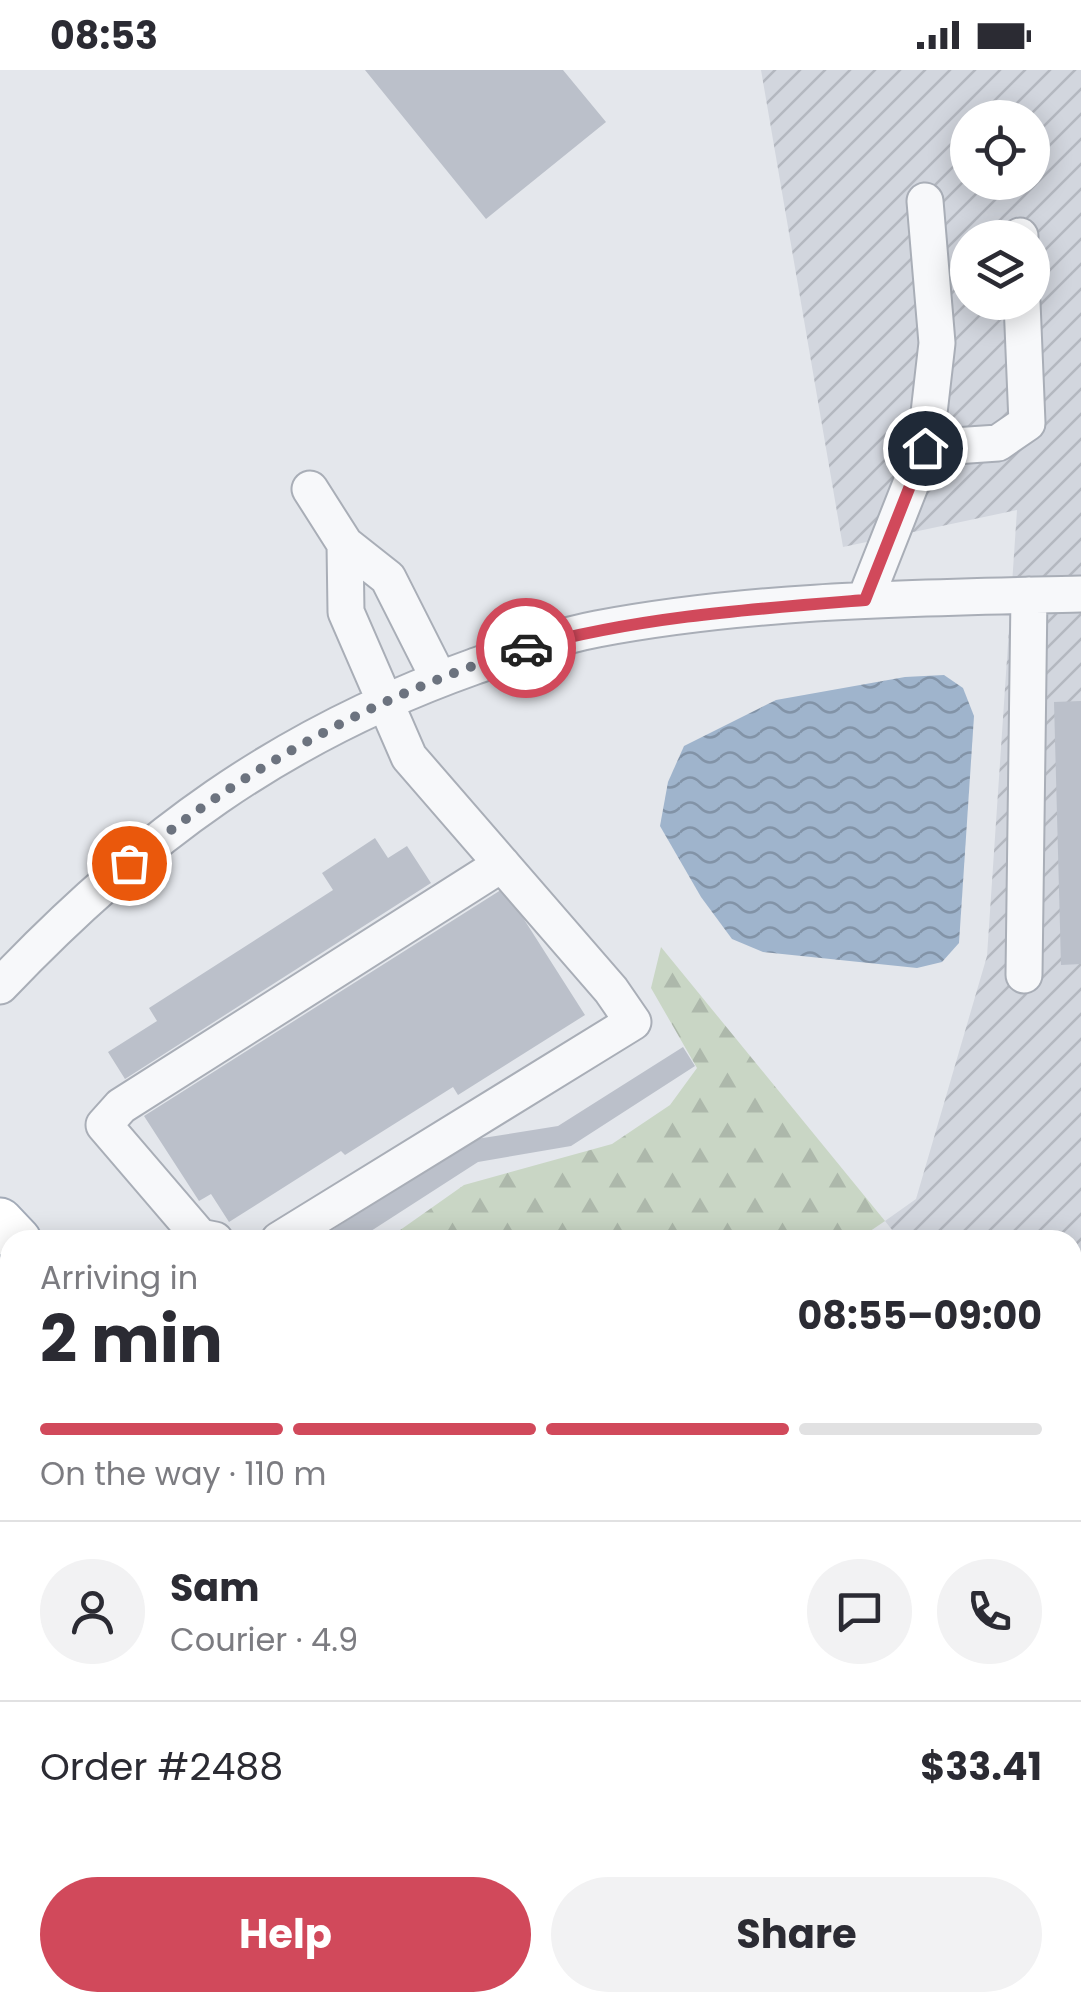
<!DOCTYPE html>
<meta charset="utf-8">
<style>
body{margin:0;font-family:Poppins,sans-serif;background:#f2f2f3;color:#2b2b33;height:100vh;display:flex;flex-direction:column;font-size:38px;white-space:nowrap}
*{box-sizing:border-box;margin:0}
p{font-size:32px;color:#7c7c81}
.icon{flex:none;width:55px;height:55px;fill:none;stroke:currentColor;stroke-width:2;stroke-linecap:round;stroke-linejoin:round}
.map{position:relative;flex:1;overflow:hidden}
.details{position:absolute;left:0px;top:1160px;width:1082px;height:782px;display:flex;flex-direction:column;background:#fff;border-radius:30px 30px 0 0;box-shadow:0 5px 25px #0003}
.details>*{flex:none}
.fabs{position:absolute;left:950px;top:30px;display:grid;gap:20px}
.fabs a{display:grid;place-items:center;width:100px;height:100px;border-radius:50%;background:#fff;box-shadow:0 5px 25px #0003;font-size:50px}
.pin{position:absolute;display:grid;place-items:center;width:85px;height:85px;color:#fff;margin:-42px;border:5px solid #fff;border-radius:50%;box-shadow:0 2px 10px #0007}
.courier{position:absolute;display:grid;place-items:center;width:100px;height:100px;margin:-50px;border:8px solid #d1495b;border-radius:50%;background:#fff;color:#222;box-shadow:0 2px 12px #0007}
.head em{font-style:normal;font-weight:700}
.head div{display:flex;flex-direction:column-reverse}
.head{display:flex;align-items:center;justify-content:space-between;height:170px;padding:0 40px}
h1{font-size:65px;font-weight:700;line-height:75px}
.bar{display:grid;grid-template-columns:repeat(4,1fr);gap:15px 10px;align-content:center;height:120px;padding:0 40px}
.bar i{height:12px;border-radius:8px;background:#e1e1e2}
.bar .on{background:#d1495b}
.bar p{grid-column:span 4}
.line{display:flex;align-items:center;gap:25px;padding:0 40px;border-top:2px solid #e1e1e2}
.line div{flex:1}
.round{display:grid;place-items:center;flex:none;width:105px;height:105px;border-radius:52px;background:#f2f2f3}
.button{display:flex;gap:20px;margin-top:auto;padding:20px 40px}
.button a{flex:1;height:115px;border-radius:60px;background:#d1495b;color:#fff;font-size:40px;font-weight:700;line-height:115px;text-align:center}
.button a+a{background:#f2f2f3;color:#2b2b33}
.status{display:flex;justify-content:space-between;align-items:center;height:70px;padding:0 50px;background:#fff;direction:ltr}
.status svg{height:28px;fill:currentColor}
.map>svg:first-child{display:block}
.industrial{fill:url(#industrial-furrows);fill-rule:evenodd}
.forest{fill:url(#forest-firs)}
.water{fill:url(#water-waves)}
.building{fill:#bbc0ca}
.lines{fill:none;stroke-linecap:round;stroke-linejoin:round}
.minor-casing{stroke:#a9aeb7;stroke-width:39}
.major-casing{stroke:#a3abb8;stroke-width:49}
.minor{stroke:#f7f8fa;stroke-width:35}
.major{stroke:#fff;stroke-width:45}
.done{stroke:#6c737f;stroke-width:10;stroke-dasharray:0 18}
.route{stroke:#d1495b;stroke-width:12}
</style>
<div class="status"><b>08:53</b><svg viewBox="0 0 49 12"><path d="M0 12V9h3v3zM5 12V6h3v6zM10 12V3h3v9zM15 12V0h3v12zM26 1h20v11H26zM47 4h2v5h-2z"/></svg></div>
<div class="map">
<svg width="1081" height="1941" viewBox="0 0 1081 1941">
<defs>
<pattern id="industrial-furrows" width="10" height="10" patternUnits="userSpaceOnUse" patternTransform="scale(2.5)"><rect width="10" height="10" fill="#d2d6de"/><path d="M-1 1l2-2M0 10L10 0M9 11l2-2" fill="none" stroke="#b4b8c0"/></pattern>
<pattern id="forest-firs" width="22" height="20" patternUnits="userSpaceOnUse" patternTransform="scale(2.5)"><rect width="22" height="20" fill="#c9d6c5"/><path d="M5 1l3.5 6h-7zM16 11l3.5 6h-7z" fill="#adb8ab"/></pattern>
<pattern id="water-waves" width="16" height="10" patternUnits="userSpaceOnUse" patternTransform="scale(2.5)"><rect width="16" height="10" fill="#9fb4cc"/><path d="M0 5q4-4 8 0t8 0" fill="none" stroke="#8293a7"/></pattern>
</defs>
<rect width="100%" height="100%" fill="#e4e7ec"/>
<path class="industrial" d="M 761,0 L 1081,0 L 1081,1391 L 1072,1381 L 1072,1170 L 900,1170 L 885,1151 L 916,1129 L 987,886 L 1017,440 L 843,477 ZM 968,48 L 1032,48 L 1032,112 L 968,112 ZM 968,168 L 1032,168 L 1032,232 L 968,232 Z"/>
<path class="forest" d="M 661,877 L 885,1151 L 857,1170 L 386,1170 L 464,1115 L 612,1074 L 670,1035 L 697,998 L 651,918 Z"/>
<path class="water" d="M 944,605 L 963,618 L 974,646 L 959,873 L 942,892 L 917,898 L 763,882 L 732,869 L 701,827 L 660,756 L 668,712 L 684,676 L 776,630 L 905,607 Z"/>
<path class="building" d="M 365,0 L 563,0 L 606,52 L 486,149 Z
M 1081,631 L 1081,894 L 1061,895 L 1054,632 Z
M 375,768 L 388,788 L 407,776 L 431,813 L 125,1009 L 108,982 L 157,951 L 149,938 L 333,820 L 322,803 Z
M 504,818 L 585,945 L 458,1025 L 453,1017 L 345,1085 L 341,1081 L 229,1152 L 211,1124 L 199,1131 L 144,1046 Z
M 683,977 L 695,996 L 571,1076 L 478,1092 L 357,1170 L 317,1170 L 470,1070 L 558,1056 Z
M 1081,1709 L 1081,1937 L 1075,1941 L 742,1941 L 754,1932 L 1072,1932 L 1072,1715 Z
M 46,1932 L 144,1932 L 144,1941 L 46,1941 Z"/>
<g class="lines">
<g class="minor-casing">
<path id="minor" d="M 1020,166 L 1020,168
M 925,378 L 998,373 L 1027,353 L 1022,232
M 310,419 L 345,474 L 388,508 L 439,609
M 865,530 L 925,378 L 937,273 L 925,131
M 1024,905 L 1029,525
M 0,916 C 141,768 279,666 473,597 C 513,583 555,567 597,559 C 756,529 919,528 1081,524
M 215,1170 L 200,1167 L 104,1055 L 121,1036 L 502,794
M 279,1170 L 633,952 L 611,920 L 409,687 L 346,542 L 345,474
M 1072,1645 L 1081,1639
M 176,1932 L 177,1941
M 516,1932 L 518,1941
M 633,1941 L 646,1932"/>
</g>
<g class="major-casing">
<path id="major" d="M 0,1151 L 18,1170
M 0,1242 L 10,1254
M 302,1932 L 303,1941
M 363,1932 L 364,1941"/>
</g>
<use href="#minor" class="minor"/>
<use href="#major" class="major"/>
</g>
<g class="lines">
<path class="done" d="M 129,793 C 247,696 379,624 526,578"/>
<path class="route" d="M 526,578 C 637,547 751,539 865,530 L 925,378"/>
</g>
</svg>
<div class="fabs">
<a><svg class="icon" aria-label="locate" viewBox="0 0 24 24"><circle cx="12" cy="12" r="6"/><path d="M12 2v4M12 18v4M2 12h4M18 12h4"/></svg></a>
<a><svg class="icon" aria-label="layers" viewBox="0 0 24 24"><path d="M12 4l9 5-9 5-9-5zM3 14l9 5 9-5"/></svg></a>
</div>
<div class="pin" style="left:129px;top:793px;background:#ea580c"><svg class="icon" aria-label="bag" viewBox="0 0 24 24"><path d="M5 8h14l-1 12H6zM9 8a3 3 0 0 1 6 0"/></svg></div>
<div class="pin" style="left:925px;top:378px;background:#1f2937"><svg class="icon" aria-label="home" viewBox="0 0 24 24"><path d="M3 11l9-7 9 7M6 9v11h12V9"/></svg></div>
<div class="courier" style="left:526px;top:578px"><svg class="icon" aria-label="car" viewBox="0 0 24 24"><path d="M5 17H2v-5l4-1 3-4h7l3 4 3 1v5h-3M9 17h6M6 11h13"/><circle cx="7" cy="17" r="2"/><circle cx="17" cy="17" r="2"/></svg></div>
<section class="details">
<div class="head"><div><h1>2 min</h1><p>Arriving in</p></div><em>08:55–09:00</em></div>
<div class="bar"><i class="on"></i><i class="on"></i><i class="on"></i><i></i><p>On the way · 110 m</p></div>
<div class="line" style="height:180px"><a class="round"><svg class="icon" aria-label="person" viewBox="0 0 24 24"><circle cx="12" cy="8" r="4"/><path d="M4 21q1-7 8-7t8 7"/></svg></a><div><b>Sam</b><p>Courier · 4.9</p></div><a class="round"><svg class="icon" aria-label="chat" viewBox="0 0 24 24"><path d="M4 5h16v11H9l-5 4z"/></svg></a><a class="round"><svg class="icon" aria-label="phone" viewBox="0 0 24 24"><path d="M5 4h4l2 5-3 2q2 4 5 5l2-3 5 2v4C11 20 4 13 5 4z"/></svg></a></div>
<div class="line" style="height:130px"><div>Order #2488</div><b>$33.41</b></div>
<div class="button"><a>Help</a><a>Share</a></div>
</section>
</div>
